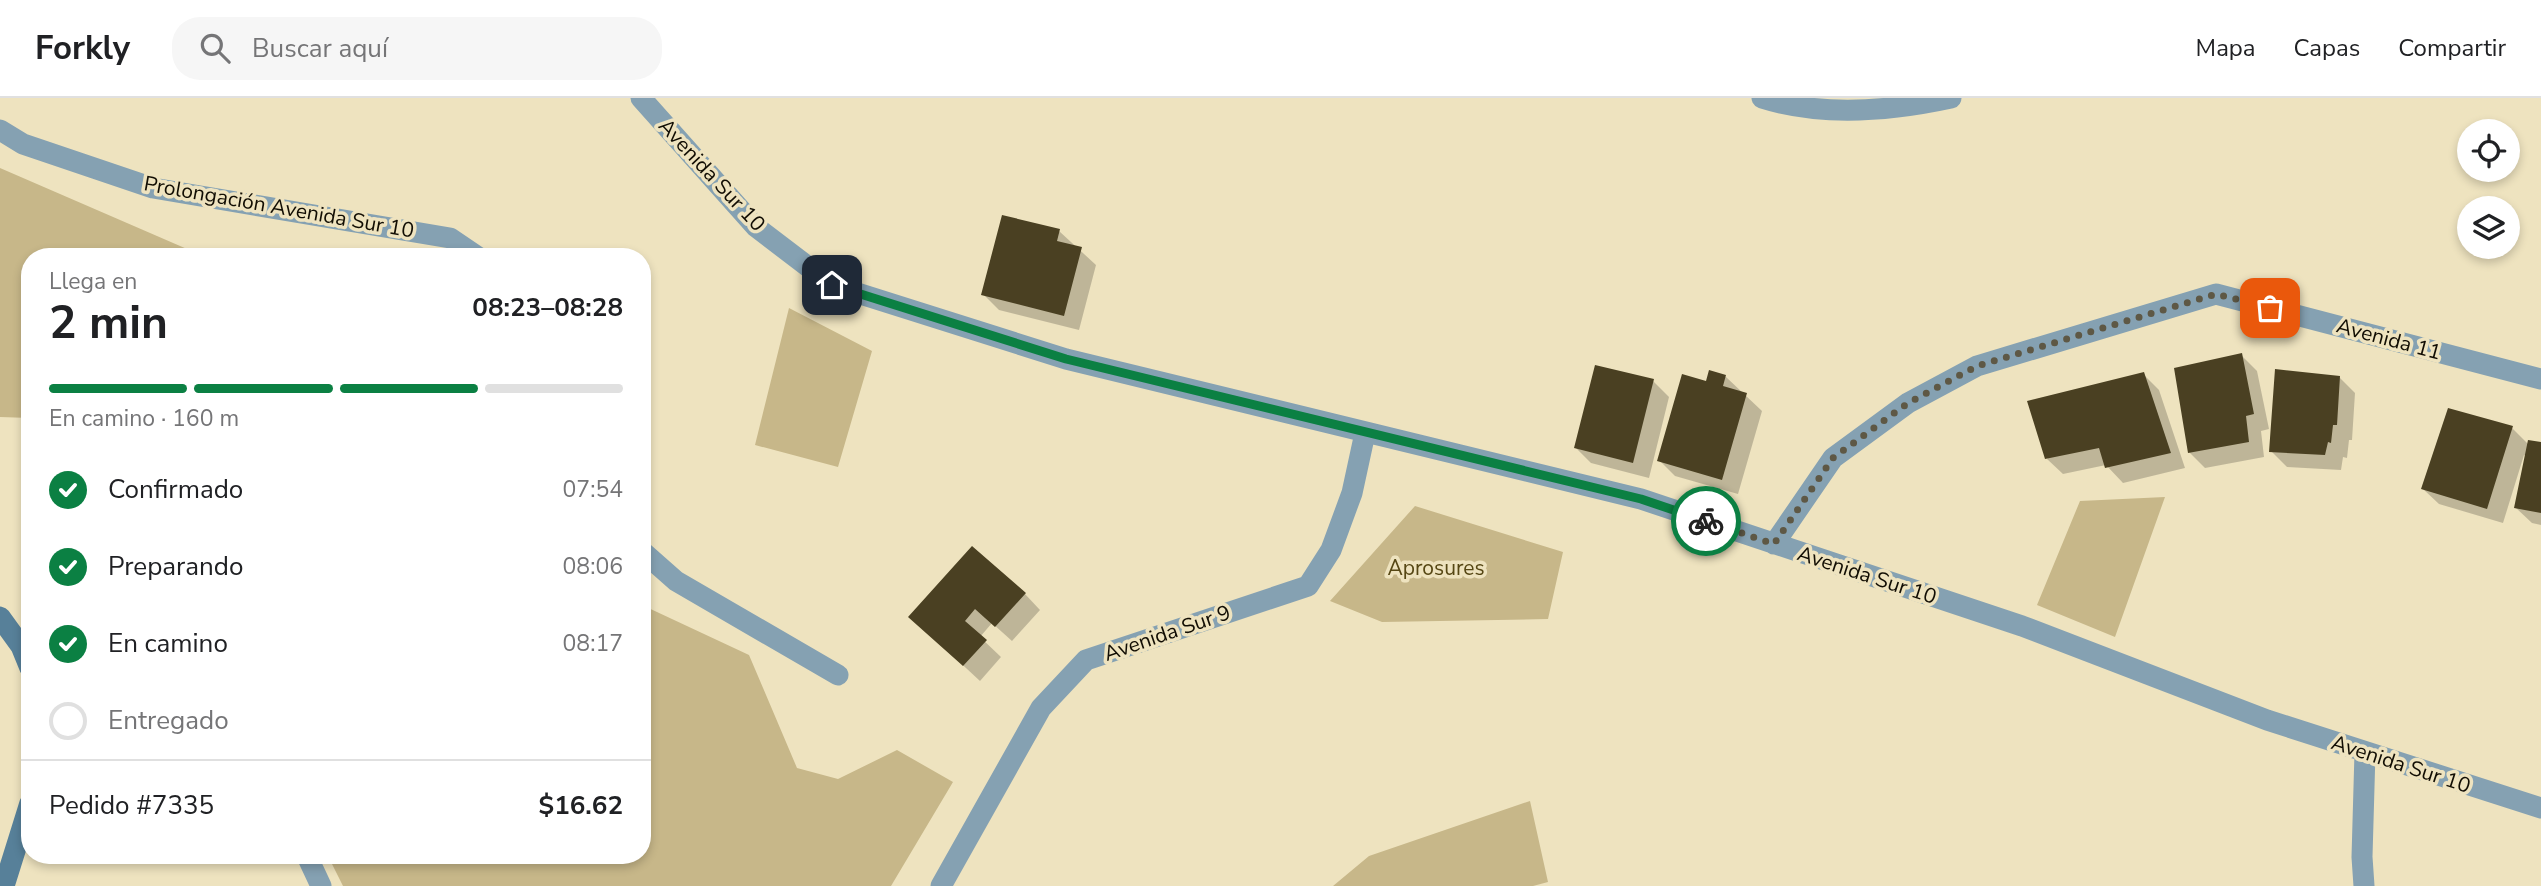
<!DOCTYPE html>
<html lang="es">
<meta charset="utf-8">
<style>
body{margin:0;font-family:"Nunito Sans",sans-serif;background:#f6f6f6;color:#202124;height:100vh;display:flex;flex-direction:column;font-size:26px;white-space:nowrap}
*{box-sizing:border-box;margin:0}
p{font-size:23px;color:#757577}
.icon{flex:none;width:38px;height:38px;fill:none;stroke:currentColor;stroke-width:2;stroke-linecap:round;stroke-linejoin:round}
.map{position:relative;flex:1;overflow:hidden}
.side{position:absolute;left:21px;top:150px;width:630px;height:616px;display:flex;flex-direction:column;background:#fff;border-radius:28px;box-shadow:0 4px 10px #0003}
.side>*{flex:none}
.buttons{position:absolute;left:2457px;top:21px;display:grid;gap:14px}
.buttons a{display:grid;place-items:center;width:63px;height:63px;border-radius:50%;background:#fff;box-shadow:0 4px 10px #0003;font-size:35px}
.pin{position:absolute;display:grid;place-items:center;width:60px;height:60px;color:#fff;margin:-30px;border-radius:14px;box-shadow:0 4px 10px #0006}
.courier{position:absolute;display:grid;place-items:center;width:70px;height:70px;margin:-35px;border:5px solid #0b8043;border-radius:50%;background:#fff;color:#222;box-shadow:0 2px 9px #0007}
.overview em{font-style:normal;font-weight:700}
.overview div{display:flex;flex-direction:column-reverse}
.overview{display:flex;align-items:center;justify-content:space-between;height:119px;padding:0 28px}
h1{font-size:46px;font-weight:700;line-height:52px}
.bar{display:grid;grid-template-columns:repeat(4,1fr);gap:10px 7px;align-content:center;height:84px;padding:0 28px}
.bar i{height:9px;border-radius:5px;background:#e0e0e0}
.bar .active{background:#0b8043}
.bar p{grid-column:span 4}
.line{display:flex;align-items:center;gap:18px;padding:0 28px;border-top:2px solid #e0e0e0}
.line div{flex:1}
ol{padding:0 28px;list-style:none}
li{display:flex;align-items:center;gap:21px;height:77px}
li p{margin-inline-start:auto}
li .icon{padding:7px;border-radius:50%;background:#0b8043;color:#fff;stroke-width:4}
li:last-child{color:#757577}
li i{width:38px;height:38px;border:4px solid #e0e0e0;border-radius:50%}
header{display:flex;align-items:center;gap:42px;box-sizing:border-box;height:98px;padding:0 35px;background:#fff;border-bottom:2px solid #e0e0e0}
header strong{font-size:33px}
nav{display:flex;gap:38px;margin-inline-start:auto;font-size:24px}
.search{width:490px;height:63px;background:#f6f6f6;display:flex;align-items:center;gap:18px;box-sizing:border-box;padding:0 24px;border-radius:28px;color:#757577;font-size:26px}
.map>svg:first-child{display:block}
.green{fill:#c7b789}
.shadow{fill:#0003}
.building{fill:#4a4022}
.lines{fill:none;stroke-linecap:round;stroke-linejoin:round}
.street{stroke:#85a1b2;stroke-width:21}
.secondary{stroke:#578099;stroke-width:21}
.done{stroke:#5e5845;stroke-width:7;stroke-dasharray:0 12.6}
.route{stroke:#0b8043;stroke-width:9}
.labels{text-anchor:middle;stroke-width:7;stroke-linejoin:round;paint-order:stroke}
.street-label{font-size:21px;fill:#110d03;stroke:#eee3bf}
.park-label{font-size:21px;fill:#564714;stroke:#eee3bf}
</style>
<header>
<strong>Forkly</strong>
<div class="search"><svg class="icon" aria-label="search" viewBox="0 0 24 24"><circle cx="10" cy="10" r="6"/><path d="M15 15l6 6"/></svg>Buscar aquí</div>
<nav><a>Mapa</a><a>Capas</a><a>Compartir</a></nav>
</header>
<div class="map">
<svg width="2541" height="788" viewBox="0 0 2541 788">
<rect width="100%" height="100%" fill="#eee3bf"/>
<path class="green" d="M 0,70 L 187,151 L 261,159 L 30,159 L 30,320 L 0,319 Z
M 789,210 L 872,253 L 838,369 L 755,347 Z
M 2165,399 L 2115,539 L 2037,507 L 2080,403 Z
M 1415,408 L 1563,454 L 1548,521 L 1382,524 L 1330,503 Z
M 642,507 L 749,557 L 797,670 L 838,681 L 897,652 L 953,684 L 891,788 L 343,788 L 328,758 L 642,758 Z
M 1530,703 L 1548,784 L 1533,788 L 1333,788 L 1369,758 Z"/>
<path class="shadow" d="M 1059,133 L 1096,167 L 1079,232 L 999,212 L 983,196 Z
M 2241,257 L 2257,273 L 2269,331 L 2261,333 L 2264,359 L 2205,370 L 2189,354 Z
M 1710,275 L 1726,279 L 1762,313 L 1738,396 L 1675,378 L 1659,362 L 1707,286 Z
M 2143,276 L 2159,292 L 2185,370 L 2123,385 L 2106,367 L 2063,376 L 2047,361 Z
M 2339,279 L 2355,295 L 2352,342 L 2349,342 L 2347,360 L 2343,359 L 2341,372 L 2287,369 L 2271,353 Z
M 1653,283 L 1669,299 L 1649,380 L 1591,365 L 1576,350 Z
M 2512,330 L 2528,346 L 2541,346 L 2541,427 L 2532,425 L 2516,410 L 2526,358 L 2524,357 L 2503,425 L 2439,406 L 2423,391 Z
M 1025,496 L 1040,512 L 1012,543 L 992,525 L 980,539 L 1001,559 L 980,583 L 911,519 Z"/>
<path class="building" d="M 1002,117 L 1060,131 L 1057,143 L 1082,149 L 1064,218 L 981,197 Z
M 2242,255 L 2254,316 L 2246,318 L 2249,344 L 2188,355 L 2174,270 Z
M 1595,267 L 1654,281 L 1633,365 L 1574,350 Z
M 2275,271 L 2340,278 L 2337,327 L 2333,327 L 2331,345 L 2328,344 L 2325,357 L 2269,354 Z
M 1709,272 L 1726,277 L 1723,288 L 1747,295 L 1722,382 L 1657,363 L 1682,276 L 1706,283 Z
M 2144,274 L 2171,355 L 2105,370 L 2099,350 L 2045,361 L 2027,303 Z
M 2448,310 L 2513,328 L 2487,411 L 2421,391 Z
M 2528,342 L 2541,344 L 2541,415 L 2514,410 Z
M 972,448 L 1026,495 L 995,529 L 975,511 L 965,523 L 987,542 L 963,568 L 908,519 Z"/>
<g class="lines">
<path class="street" d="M 641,0 L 756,129 L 832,187 L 1066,261 L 1641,401 L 2022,528 L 2267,622 L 2541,710
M 1762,0 C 1822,19 1891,13 1951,0
M 0,32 L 23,46 L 153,90 L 450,140 L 478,159
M 1774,446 L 1833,360 L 1908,305 L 1977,268 L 2216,196 L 2541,281
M 642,453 L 676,483 L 838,577
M 307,758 L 321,788
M 941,788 L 1041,610 L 1086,562 L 1308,488 L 1331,452 L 1352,395 L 1365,335
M 2364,788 L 2362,759 L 2365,654"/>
<path class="secondary" d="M 0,519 L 21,548 L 30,570
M 4,788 L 30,705"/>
</g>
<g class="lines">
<path class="done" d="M 1706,423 L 1774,446 L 1833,360 L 1908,305 L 1977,268 L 2216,196 L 2270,210"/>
<path class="route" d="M 832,187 L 1066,261 L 1641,401 L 1706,423"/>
</g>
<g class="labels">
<g class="street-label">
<text transform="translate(712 77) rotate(47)" y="7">Avenida Sur 10</text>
<text transform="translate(279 109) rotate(10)" y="7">Prolongación Avenida Sur 10</text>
<text transform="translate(2389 241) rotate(15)" y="7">Avenida 11</text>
<text transform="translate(1867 477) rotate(18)" y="7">Avenida Sur 10</text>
<text transform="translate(1167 535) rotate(-19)" y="7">Avenida Sur 9</text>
<text transform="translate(2401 666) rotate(18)" y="7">Avenida Sur 10</text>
</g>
<g class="park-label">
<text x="1436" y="477">Aprosures</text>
</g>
</g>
</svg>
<div class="buttons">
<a><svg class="icon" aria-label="locate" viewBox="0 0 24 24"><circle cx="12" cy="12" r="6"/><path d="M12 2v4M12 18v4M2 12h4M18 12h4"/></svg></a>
<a><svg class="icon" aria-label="layers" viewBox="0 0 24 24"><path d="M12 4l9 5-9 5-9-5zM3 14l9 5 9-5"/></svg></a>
</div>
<div class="pin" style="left:2270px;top:210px;background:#ea580c"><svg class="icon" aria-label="bag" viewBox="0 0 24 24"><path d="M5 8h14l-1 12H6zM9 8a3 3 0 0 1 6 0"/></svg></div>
<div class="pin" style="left:832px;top:187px;background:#1f2937"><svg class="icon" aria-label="home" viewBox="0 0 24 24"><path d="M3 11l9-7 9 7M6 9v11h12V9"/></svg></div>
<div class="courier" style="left:1706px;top:423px"><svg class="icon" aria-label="bike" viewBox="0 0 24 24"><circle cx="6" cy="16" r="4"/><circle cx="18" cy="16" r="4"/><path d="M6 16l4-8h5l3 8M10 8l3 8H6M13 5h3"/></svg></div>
<section class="side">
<div class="overview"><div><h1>2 min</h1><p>Llega en</p></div><em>08:23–08:28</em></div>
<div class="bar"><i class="active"></i><i class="active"></i><i class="active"></i><i></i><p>En camino · 160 m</p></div>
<ol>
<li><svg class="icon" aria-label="check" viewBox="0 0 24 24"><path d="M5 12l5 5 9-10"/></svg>Confirmado<p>07:54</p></li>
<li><svg class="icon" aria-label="check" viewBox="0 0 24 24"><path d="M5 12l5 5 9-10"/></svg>Preparando<p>08:06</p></li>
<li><svg class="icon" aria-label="check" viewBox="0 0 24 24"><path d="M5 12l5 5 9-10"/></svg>En camino<p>08:17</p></li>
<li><i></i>Entregado</li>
</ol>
<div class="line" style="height:91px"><div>Pedido #7335</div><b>$16.62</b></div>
</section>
</div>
